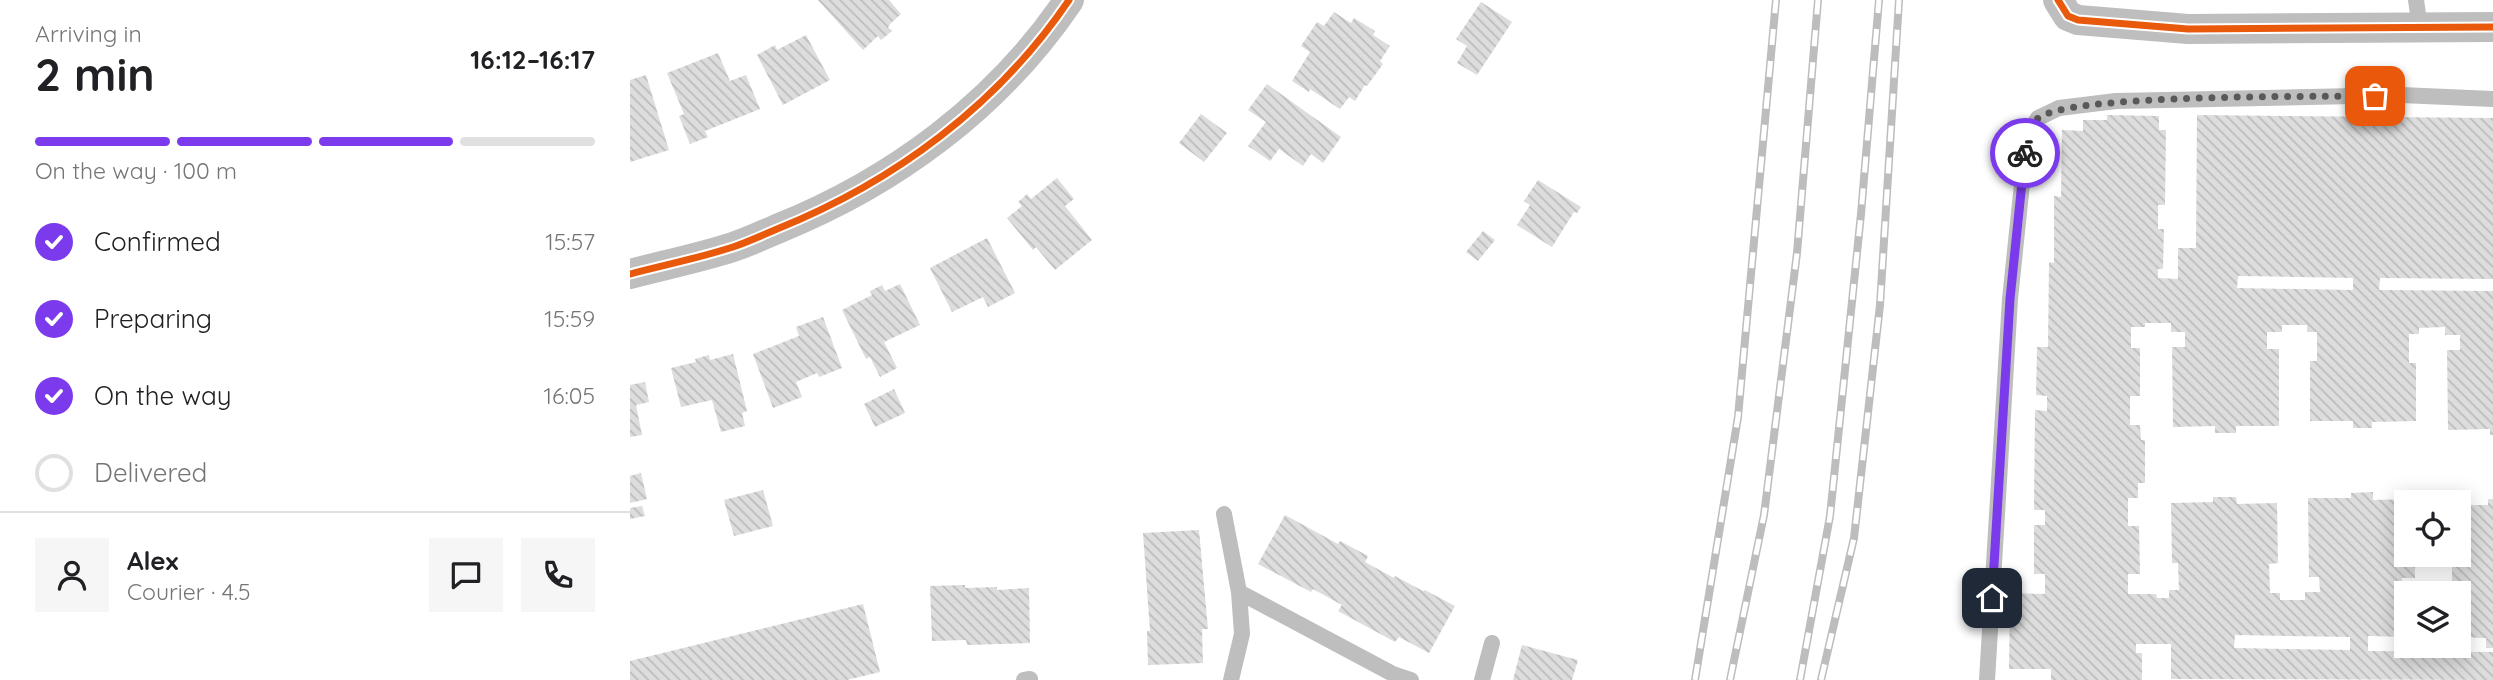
<!DOCTYPE html>
<meta charset="utf-8">
<style>
body{margin:0;font-family:Quicksand,sans-serif;background:#f6f6f6;color:#202124;height:100vh;display:flex;flex-direction:column;font-size:26px;white-space:nowrap}
*{box-sizing:border-box;margin:0}
p{font-size:23px;color:#757577}
.icon{flex:none;width:38px;height:38px;fill:none;stroke:currentColor;stroke-width:2;stroke-linecap:round;stroke-linejoin:round}
.map{position:relative;flex:1;overflow:hidden}
.drawer{display:flex;flex-direction:column;background:#fff;width:630px}
.drawer>*{flex:none}
.buttons{position:absolute;left:1764px;top:490px;display:grid;gap:14px}
.buttons a{display:grid;place-items:center;width:77px;height:77px;border-radius:0px;background:#fff;box-shadow:0 4px 18px #0003;font-size:35px}
.pin{position:absolute;display:grid;place-items:center;width:60px;height:60px;color:#fff;margin:-30px;border-radius:14px;box-shadow:0 4px 10px #0006}
.courier{position:absolute;display:grid;place-items:center;width:70px;height:70px;margin:-35px;border:5px solid #7c3aed;border-radius:50%;background:#fff;color:#222;box-shadow:0 2px 9px #0007}
.headline em{font-style:normal;font-weight:700}
.headline div{display:flex;flex-direction:column-reverse}
.headline{display:flex;align-items:center;justify-content:space-between;height:119px;padding:0 35px}
h1{font-size:46px;font-weight:700;line-height:52px}
.bar{display:grid;grid-template-columns:repeat(4,1fr);gap:10px 7px;align-content:center;height:84px;padding:0 35px}
.bar i{height:9px;border-radius:5px;background:#e0e0e0}
.bar .current{background:#7c3aed}
.bar p{grid-column:span 4}
.line{display:flex;align-items:center;gap:18px;padding:0 35px;border-top:2px solid #e0e0e0}
.line div{flex:1}
.round{display:grid;place-items:center;flex:none;width:74px;height:74px;border-radius:0px;background:#f6f6f6}
ol{padding:0 35px;list-style:none}
li{display:flex;align-items:center;gap:21px;height:77px}
li p{margin-inline-start:auto}
li .icon{padding:7px;border-radius:50%;background:#7c3aed;color:#fff;stroke-width:4}
li:last-child{color:#757577}
li i{width:38px;height:38px;border:4px solid #e0e0e0;border-radius:50%}
main{display:flex;flex:1;min-height:0}
.map>svg:first-child{display:block}
.building{fill:url(#building-back-hatch);fill-rule:evenodd}
.lines{fill:none;stroke-linecap:round;stroke-linejoin:round}
.service{stroke:#bebebe;stroke-width:16}
.minor{stroke:#bebebe;stroke-width:30}
.rail-casing{stroke:#bdbdbd;stroke-width:8}
.rail{stroke:#fff;stroke-width:5;stroke-dasharray:16;stroke-linecap:butt}
.cycleway-casing{stroke:#fff;stroke-width:11}
.cycleway{stroke:#e8590c;stroke-width:7}
.done{stroke:#595959;stroke-width:7;stroke-dasharray:0 12.6}
.route{stroke:#7c3aed;stroke-width:9}
</style>
<main>
<section class="drawer">
<div class="headline"><div><h1>2 min</h1><p>Arriving in</p></div><em>16:12–16:17</em></div>
<div class="bar"><i class="current"></i><i class="current"></i><i class="current"></i><i></i><p>On the way · 100 m</p></div>
<ol>
<li><svg class="icon" aria-label="check" viewBox="0 0 24 24"><path d="M5 12l5 5 9-10"/></svg>Confirmed<p>15:57</p></li>
<li><svg class="icon" aria-label="check" viewBox="0 0 24 24"><path d="M5 12l5 5 9-10"/></svg>Preparing<p>15:59</p></li>
<li><svg class="icon" aria-label="check" viewBox="0 0 24 24"><path d="M5 12l5 5 9-10"/></svg>On the way<p>16:05</p></li>
<li><i></i>Delivered</li>
</ol>
<div class="line" style="height:126px"><a class="round"><svg class="icon" aria-label="person" viewBox="0 0 24 24"><circle cx="12" cy="8" r="4"/><path d="M4 21q1-7 8-7t8 7"/></svg></a><div><b>Alex</b><p>Courier · 4.5</p></div><a class="round"><svg class="icon" aria-label="chat" viewBox="0 0 24 24"><path d="M4 5h16v11H9l-5 4z"/></svg></a><a class="round"><svg class="icon" aria-label="phone" viewBox="0 0 24 24"><path d="M5 4h4l2 5-3 2q2 4 5 5l2-3 5 2v4C11 20 4 13 5 4z"/></svg></a></div>
</section>
<div class="map">
<svg width="1863" height="680" viewBox="0 0 1863 680">
<defs>
<pattern id="building-back-hatch" width="6" height="6" patternUnits="userSpaceOnUse" patternTransform="scale(1.75)"><rect width="6" height="6" fill="#ddd"/><path d="M-1 5l2 2M0 0l6 6M5-1l2 2" fill="none" stroke="#bcbcbc"/></pattern>
</defs>
<rect width="100%" height="100%" fill="#fff"/>
<path class="building" d="M 188,0 L 259,0 L 271,14 L 260,24 L 258,28 L 262,31 L 251,40 L 248,36 L 233,50 Z
M 851,2 L 882,22 L 847,75 L 827,63 L 837,46 L 826,39 Z
M 704,12 L 721,23 L 724,18 L 745,31 L 743,35 L 760,46 L 750,61 L 753,64 L 737,86 L 735,85 L 725,101 L 719,97 L 710,109 L 680,89 L 679,92 L 662,81 L 680,52 L 671,46 L 687,22 L 694,26 Z
M 176,35 L 200,80 L 153,105 L 127,55 L 145,45 L 147,50 Z
M 88,53 L 100,81 L 116,75 L 130,109 L 75,131 L 78,137 L 60,144 L 49,116 L 54,114 L 37,73 Z
M 16,75 L 39,150 L 0,162 L 0,80 Z
M 637,84 L 711,137 L 693,163 L 681,154 L 673,166 L 649,149 L 640,161 L 618,146 L 636,122 L 618,110 Z
M 571,114 L 597,133 L 574,162 L 549,143 Z
M 1477,115 L 1529,116 L 1529,130 L 1536,130 L 1535,205 L 1528,205 L 1528,229 L 1534,229 L 1533,269 L 1528,269 L 1528,278 L 1548,279 L 1548,248 L 1566,248 L 1567,115 L 1863,118 L 1863,279 L 1750,278 L 1749,290 L 1863,291 L 1863,435 L 1860,435 L 1860,429 L 1818,430 L 1817,350 L 1830,350 L 1830,335 L 1815,335 L 1815,327 L 1789,328 L 1789,334 L 1779,334 L 1779,363 L 1786,363 L 1786,421 L 1742,422 L 1742,428 L 1723,428 L 1723,421 L 1680,421 L 1680,361 L 1687,361 L 1687,332 L 1677,332 L 1677,325 L 1652,325 L 1652,332 L 1637,332 L 1637,349 L 1649,349 L 1649,426 L 1606,426 L 1606,433 L 1585,433 L 1585,426 L 1543,427 L 1542,347 L 1555,347 L 1555,332 L 1541,332 L 1541,323 L 1515,323 L 1515,327 L 1501,327 L 1501,348 L 1510,348 L 1510,396 L 1500,396 L 1500,425 L 1510,425 L 1511,440 L 1515,440 L 1515,483 L 1508,483 L 1508,498 L 1498,498 L 1498,526 L 1509,526 L 1510,574 L 1498,574 L 1498,594 L 1526,594 L 1527,598 L 1539,598 L 1539,590 L 1549,590 L 1548,563 L 1542,563 L 1541,503 L 1583,502 L 1583,497 L 1606,497 L 1607,504 L 1647,503 L 1648,563 L 1639,564 L 1640,593 L 1650,593 L 1650,600 L 1675,600 L 1675,592 L 1690,592 L 1689,577 L 1679,577 L 1678,498 L 1721,498 L 1721,493 L 1743,492 L 1743,500 L 1784,499 L 1784,502 L 1776,502 L 1776,555 L 1785,555 L 1785,578 L 1772,578 L 1772,595 L 1776,595 L 1776,637 L 1738,636 L 1738,651 L 1863,652 L 1863,680 L 1541,679 L 1541,644 L 1506,644 L 1506,653 L 1512,653 L 1512,680 L 1421,680 L 1421,669 L 1379,669 L 1380,593 L 1415,594 L 1415,574 L 1404,574 L 1404,525 L 1415,525 L 1415,510 L 1404,510 L 1405,410 L 1417,411 L 1417,396 L 1406,395 L 1407,347 L 1418,347 L 1419,262 L 1424,263 L 1424,196 L 1431,197 L 1432,130 L 1453,131 L 1453,120 L 1477,120 ZM 1608,276 L 1723,278 L 1723,290 L 1607,288 ZM 1605,635 L 1720,637 L 1720,650 L 1604,648 Z
M 427,178 L 444,199 L 435,206 L 462,240 L 425,270 L 406,247 L 403,250 L 377,218 L 392,206 L 388,202 L 397,194 L 401,199 Z
M 908,180 L 951,207 L 947,213 L 944,212 L 922,247 L 887,225 L 900,205 L 894,201 Z
M 853,231 L 865,240 L 848,261 L 836,252 Z
M 357,238 L 385,293 L 358,307 L 353,297 L 322,312 L 300,268 Z
M 270,284 L 290,325 L 254,342 L 267,368 L 250,377 L 240,357 L 236,359 L 212,310 L 242,295 L 240,291 L 252,285 L 255,291 Z
M 193,317 L 212,368 L 189,377 L 187,373 L 166,382 L 172,397 L 143,408 L 123,354 L 169,336 L 166,327 Z
M 103,354 L 117,411 L 112,413 L 115,426 L 91,432 L 82,400 L 51,407 L 41,368 L 66,362 L 65,359 L 79,355 L 80,360 Z
M 15,382 L 19,402 L 6,405 L 12,435 L 0,437 L 0,385 Z
M 264,389 L 275,413 L 245,427 L 234,404 Z
M 11,473 L 17,499 L 0,503 L 0,476 Z
M 133,490 L 143,526 L 104,536 L 94,500 Z
M 1858,499 L 1863,499 L 1863,648 L 1856,648 L 1856,638 L 1829,637 L 1829,593 L 1822,593 L 1822,565 L 1815,565 L 1815,555 L 1829,555 L 1829,505 L 1858,505 Z
M 12,506 L 15,516 L 0,519 L 0,508 Z
M 655,515 L 708,544 L 710,541 L 738,556 L 735,562 L 764,578 L 765,576 L 793,591 L 795,590 L 825,606 L 799,653 L 769,637 L 765,642 L 708,611 L 712,605 L 683,589 L 681,592 L 628,564 Z
M 569,530 L 578,629 L 572,629 L 573,663 L 518,665 L 517,631 L 520,631 L 513,533 Z
M 335,585 L 335,588 L 367,587 L 367,590 L 399,588 L 400,643 L 337,645 L 336,640 L 302,641 L 300,586 Z
M 233,604 L 250,672 L 217,680 L 0,680 L 0,661 Z
M 892,645 L 948,660 L 942,680 L 883,680 Z"/>
<g class="lines">
<path class="service" d="M 1786,0 L 1790,28
M 594,514 L 609,592 L 612,634 L 601,680
M 609,592 L 763,674 L 781,680
M 394,680 L 400,679
M 852,680 L 862,643
M 1357,680 L 1380,299 L 1397,136 L 1408,118 L 1429,108 L 1486,101 L 1771,95 L 1863,99"/>
<path class="minor" d="M 1428,0 L 1438,16 L 1448,20 L 1558,29 L 1863,27
M 0,274 C 34,265 69,258 103,247 C 118,242 133,235 147,229 C 264,182 368,105 439,0"/>
<g class="rail-casing">
<path id="rail" d="M 1065,680 L 1108,417 L 1146,0
M 1100,680 L 1134,515 L 1167,253 L 1188,0
M 1170,680 L 1200,516 L 1231,214 L 1249,0
M 1191,680 L 1224,538 L 1250,305 L 1269,0"/>
</g>
<use href="#rail" class="rail"/>
<g class="cycleway-casing">
<path id="cycleway" d="M 1428,0 L 1438,16 L 1448,20 L 1558,29 L 1863,27
M 0,274 C 34,265 69,258 103,247 C 118,242 133,235 147,229 C 264,182 368,105 439,0"/>
</g>
<use href="#cycleway" class="cycleway"/>
</g>
<g class="lines">
<path class="done" d="M 1395,153 C 1396,141 1398,128 1407,119 C 1434,93 1694,97 1745,96"/>
<path class="route" d="M 1362,598 L 1380,299 L 1395,153"/>
</g>
</svg>
<div class="buttons">
<a><svg class="icon" aria-label="locate" viewBox="0 0 24 24"><circle cx="12" cy="12" r="6"/><path d="M12 2v4M12 18v4M2 12h4M18 12h4"/></svg></a>
<a><svg class="icon" aria-label="layers" viewBox="0 0 24 24"><path d="M12 4l9 5-9 5-9-5zM3 14l9 5 9-5"/></svg></a>
</div>
<div class="pin" style="left:1745px;top:96px;background:#ea580c"><svg class="icon" aria-label="bag" viewBox="0 0 24 24"><path d="M5 8h14l-1 12H6zM9 8a3 3 0 0 1 6 0"/></svg></div>
<div class="pin" style="left:1362px;top:598px;background:#1f2937"><svg class="icon" aria-label="home" viewBox="0 0 24 24"><path d="M3 11l9-7 9 7M6 9v11h12V9"/></svg></div>
<div class="courier" style="left:1395px;top:153px"><svg class="icon" aria-label="bike" viewBox="0 0 24 24"><circle cx="6" cy="16" r="4"/><circle cx="18" cy="16" r="4"/><path d="M6 16l4-8h5l3 8M10 8l3 8H6M13 5h3"/></svg></div>
</div>
</main>
